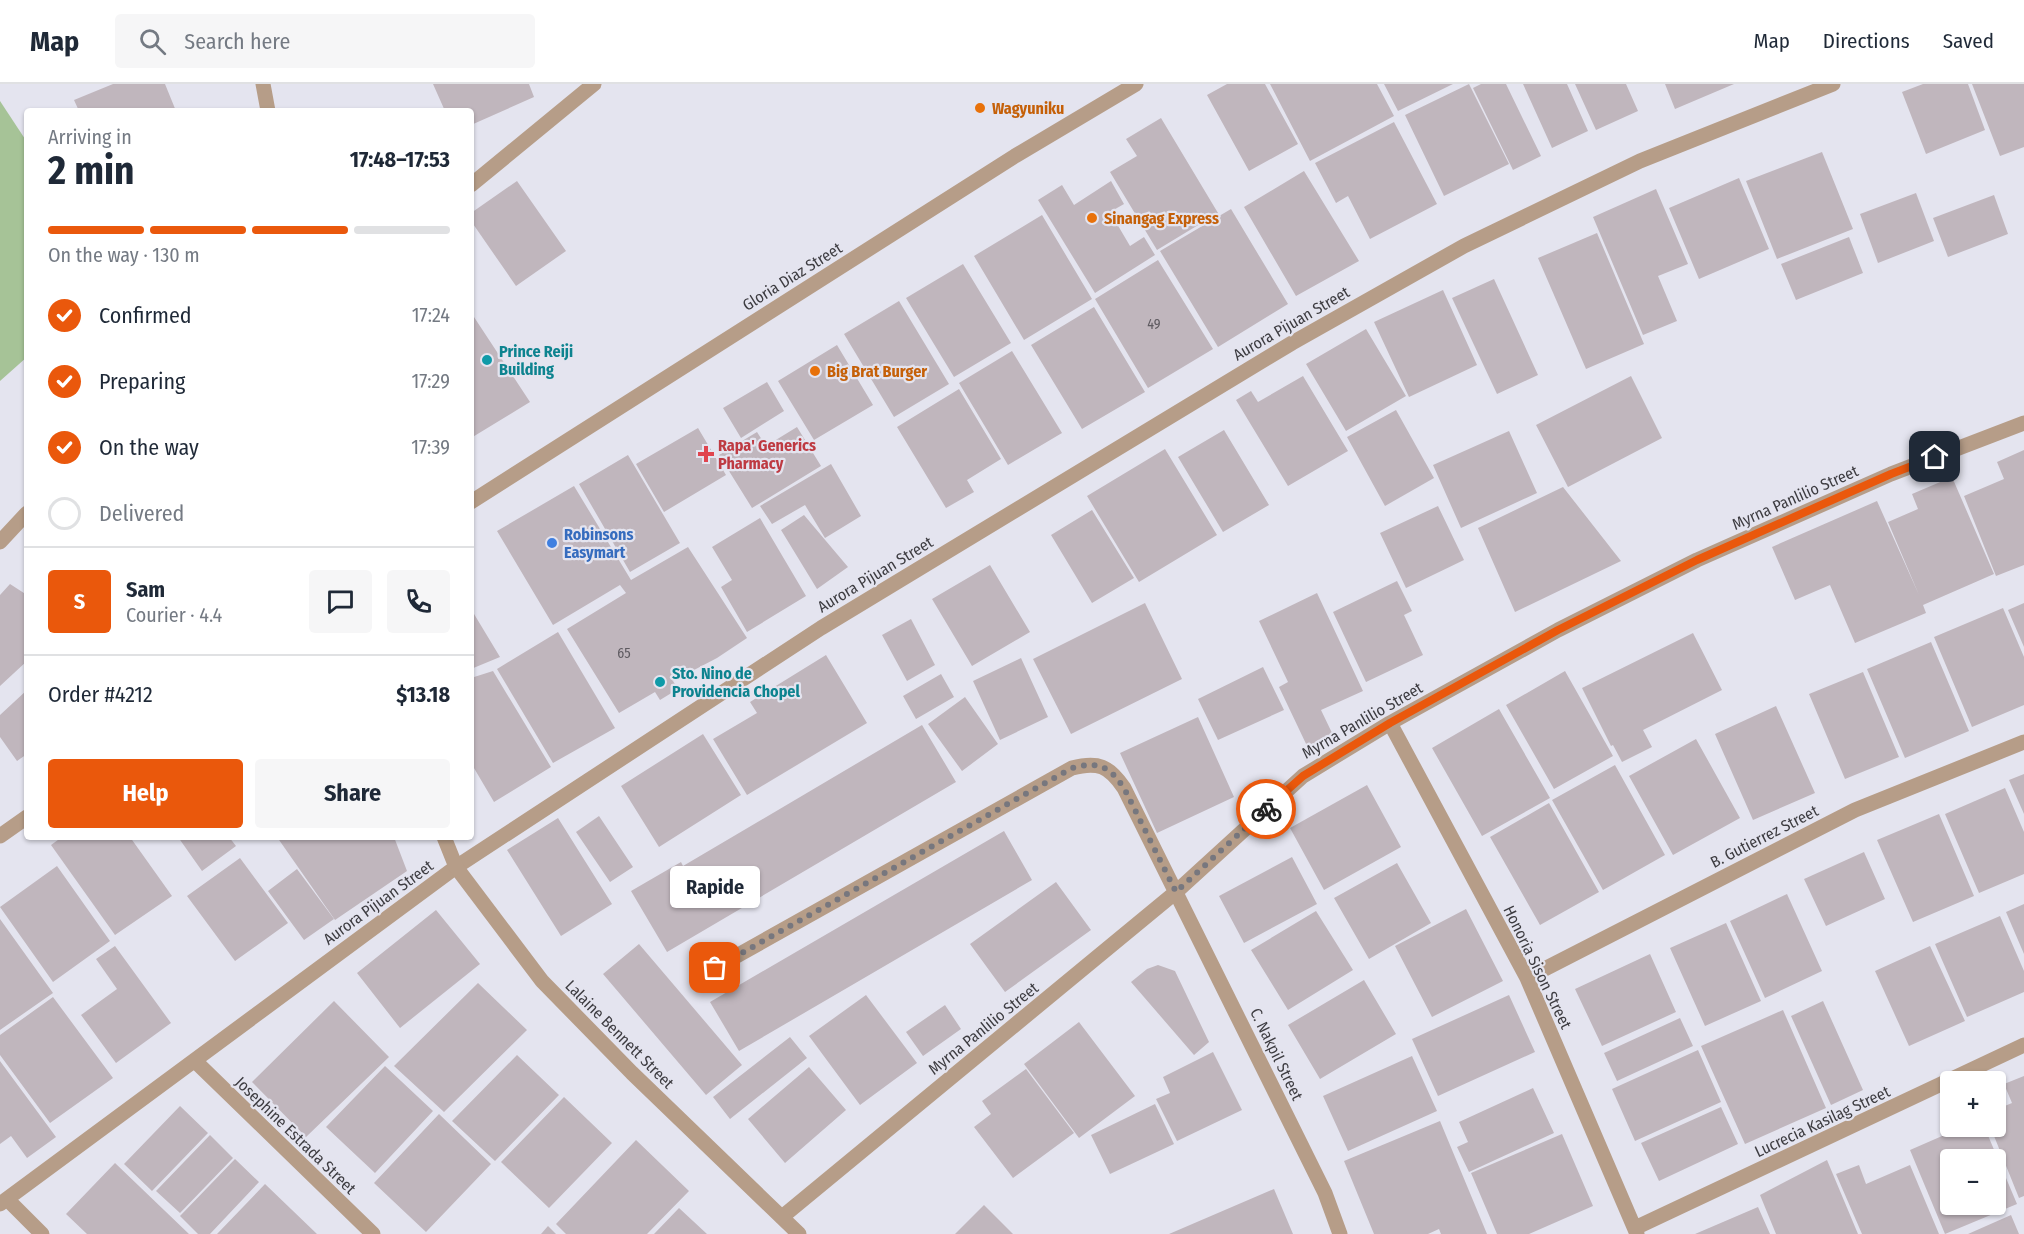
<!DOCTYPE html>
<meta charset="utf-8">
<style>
body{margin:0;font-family:"Fira Sans Condensed",sans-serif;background:#f6f6f7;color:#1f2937;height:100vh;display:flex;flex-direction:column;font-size:22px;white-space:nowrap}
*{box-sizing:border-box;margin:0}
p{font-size:20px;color:#747a83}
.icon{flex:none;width:33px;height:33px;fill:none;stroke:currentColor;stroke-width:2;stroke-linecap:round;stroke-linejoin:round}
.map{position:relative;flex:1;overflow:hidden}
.details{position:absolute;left:24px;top:24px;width:450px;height:732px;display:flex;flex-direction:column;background:#fff;border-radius:6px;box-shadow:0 2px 4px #0004}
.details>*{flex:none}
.fabs{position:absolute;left:1940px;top:987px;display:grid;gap:12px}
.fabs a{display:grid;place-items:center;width:66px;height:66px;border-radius:6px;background:#fff;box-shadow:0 2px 4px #0004;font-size:30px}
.pin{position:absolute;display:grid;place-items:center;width:51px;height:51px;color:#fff;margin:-26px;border-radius:12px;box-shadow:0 3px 9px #0006}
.courier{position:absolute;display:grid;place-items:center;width:60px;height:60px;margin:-30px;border:4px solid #ea580c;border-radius:50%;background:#fff;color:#222;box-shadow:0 2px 8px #0007}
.bubble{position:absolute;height:42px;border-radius:6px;background:#fff;box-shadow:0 2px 4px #0004;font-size:20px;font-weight:700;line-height:42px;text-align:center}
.summary em{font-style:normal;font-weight:700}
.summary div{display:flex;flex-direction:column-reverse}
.summary{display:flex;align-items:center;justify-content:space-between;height:102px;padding:0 24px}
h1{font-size:39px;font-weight:700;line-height:45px}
.bar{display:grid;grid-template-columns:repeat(4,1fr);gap:9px 6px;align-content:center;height:72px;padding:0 24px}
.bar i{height:8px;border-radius:4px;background:#e0e1e3}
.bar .selected{background:#ea580c}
.bar p{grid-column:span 4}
.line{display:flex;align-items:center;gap:15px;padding:0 24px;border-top:2px solid #e0e1e3}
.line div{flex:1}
.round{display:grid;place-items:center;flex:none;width:63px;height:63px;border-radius:6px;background:#f6f6f7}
ol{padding:0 24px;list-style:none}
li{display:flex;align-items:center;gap:18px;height:66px}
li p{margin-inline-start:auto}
li .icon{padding:6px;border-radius:50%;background:#ea580c;color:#fff;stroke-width:4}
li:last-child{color:#747a83}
li i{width:33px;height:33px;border:3px solid #e0e1e3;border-radius:50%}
.primary-button{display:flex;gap:12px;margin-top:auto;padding:12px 24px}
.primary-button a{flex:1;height:69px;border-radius:6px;background:#ea580c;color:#fff;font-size:24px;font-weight:700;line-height:69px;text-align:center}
.primary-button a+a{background:#f6f6f7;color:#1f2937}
header{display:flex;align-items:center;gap:36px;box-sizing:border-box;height:84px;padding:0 30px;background:#fff;border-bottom:2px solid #e0e1e3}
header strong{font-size:28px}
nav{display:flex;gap:33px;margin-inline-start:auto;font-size:21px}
.search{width:420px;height:54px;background:#f6f6f7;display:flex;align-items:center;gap:15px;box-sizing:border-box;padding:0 21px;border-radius:6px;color:#747a83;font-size:22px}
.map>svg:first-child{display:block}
.green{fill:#a6c397}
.building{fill:#c0b6bd;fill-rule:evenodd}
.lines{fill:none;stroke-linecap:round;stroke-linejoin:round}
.minor{stroke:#b69d88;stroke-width:15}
.tertiary{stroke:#b69d88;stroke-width:15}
.done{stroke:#77777e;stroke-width:6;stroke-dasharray:0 10.8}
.route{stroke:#ea580c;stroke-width:8}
.food-dot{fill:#e8710a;stroke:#e4e4ef;stroke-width:2}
.culture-dot{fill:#0f9aa8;stroke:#e4e4ef;stroke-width:2}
.health-dot{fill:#e0444e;stroke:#e4e4ef;stroke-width:2}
.shop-dot{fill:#3f7fe0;stroke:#e4e4ef;stroke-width:2}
.labels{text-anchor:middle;stroke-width:4.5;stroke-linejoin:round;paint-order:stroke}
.number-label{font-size:14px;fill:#5e5a60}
.food-label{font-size:16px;font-weight:bold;fill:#c56008;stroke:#e4e4ef;text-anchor:start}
.street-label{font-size:16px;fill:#3d3c41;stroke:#e4e4ef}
.culture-label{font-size:16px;font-weight:bold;fill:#0d838f;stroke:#e4e4ef;text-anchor:start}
.health-label{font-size:16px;font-weight:bold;fill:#be3a42;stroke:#e4e4ef;text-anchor:start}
.shop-label{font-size:16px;font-weight:bold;fill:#366cbe;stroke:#e4e4ef;text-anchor:start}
</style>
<header>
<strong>Map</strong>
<div class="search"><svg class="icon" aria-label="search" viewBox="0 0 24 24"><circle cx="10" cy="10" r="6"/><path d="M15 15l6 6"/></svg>Search here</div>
<nav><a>Map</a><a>Directions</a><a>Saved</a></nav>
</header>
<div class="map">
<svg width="2024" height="1150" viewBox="0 0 2024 1150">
<rect width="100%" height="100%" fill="#e4e4ef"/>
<path class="green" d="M 0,17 L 27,58 L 27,273 L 0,297 Z"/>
<path class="building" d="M 113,0 L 165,0 L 176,27 L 79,27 L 74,16 Z
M 433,0 L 529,0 L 534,13 L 471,41 L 471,27 L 445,27 Z
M 1227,0 L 1265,0 L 1298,60 L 1249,87 L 1207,11 Z
M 1270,0 L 1377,0 L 1394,32 L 1310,77 Z
M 1384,0 L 1453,0 L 1398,27 Z
M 1469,0 L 1509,80 L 1444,112 L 1405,31 Z
M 1481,0 L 1506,0 L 1541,72 L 1513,86 L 1473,4 Z
M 1523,0 L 1567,0 L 1588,47 L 1552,64 Z
M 1575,0 L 1626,0 L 1638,27 L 1596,46 Z
M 1665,0 L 1734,0 L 1675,25 Z
M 1923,0 L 1968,0 L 1985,46 L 1926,70 L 1902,8 Z
M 1972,0 L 2024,0 L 2024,63 L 2000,72 Z
M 1161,34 L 1218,129 L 1157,166 L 1110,88 L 1137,72 L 1126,55 Z
M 1394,38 L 1437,120 L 1370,155 L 1348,112 L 1336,119 L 1315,79 Z
M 1822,68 L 1853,145 L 1777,175 L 1746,97 Z
M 1304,87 L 1359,177 L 1296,212 L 1244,123 Z
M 1739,94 L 1769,165 L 1699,195 L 1669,124 Z
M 517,97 L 566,167 L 516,202 L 471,137 L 471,129 Z
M 1111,97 L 1124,120 L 1110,128 L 1130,162 L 1144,153 L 1155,171 L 1095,209 L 1038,116 L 1062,101 L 1074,121 Z
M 1656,105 L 1688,180 L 1658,192 L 1677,237 L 1643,251 L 1593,133 Z
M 1916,109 L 1934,157 L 1878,179 L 1860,130 Z
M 1994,111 L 2008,150 L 1948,173 L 1933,134 Z
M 1231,125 L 1288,220 L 1218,263 L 1160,167 Z
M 1042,131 L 1092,215 L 1024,256 L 974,172 Z
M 1597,149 L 1644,260 L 1586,285 L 1538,174 Z
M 1849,153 L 1863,189 L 1796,216 L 1781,180 Z
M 1158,176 L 1213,265 L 1148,304 L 1095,215 Z
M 963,180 L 1011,259 L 954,293 L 906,214 Z
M 1494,195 L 1538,291 L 1497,310 L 1452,214 Z
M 1443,206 L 1477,281 L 1409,313 L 1374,238 Z
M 899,217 L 949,300 L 894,333 L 844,250 Z
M 1094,223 L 1145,308 L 1082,345 L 1031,261 Z
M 474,233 L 530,318 L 471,354 L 471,234 Z
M 1366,245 L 1406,312 L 1346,347 L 1306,280 Z
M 837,261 L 873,321 L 814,356 L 778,297 Z
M 1012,267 L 1062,349 L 1008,381 L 959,299 Z
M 1303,292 L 1348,367 L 1288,402 L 1236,316 L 1251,307 L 1258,318 Z
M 1631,292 L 1662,354 L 1568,403 L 1536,341 Z
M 767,298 L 784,327 L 741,354 L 723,324 Z
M 959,305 L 1001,375 L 967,396 L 974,408 L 946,424 L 897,343 Z
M 1396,326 L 1434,394 L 1385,422 L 1347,353 Z
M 797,343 L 821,382 L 752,424 L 719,371 L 757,348 L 766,362 Z
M 698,344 L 726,391 L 664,428 L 636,380 Z
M 1224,346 L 1269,421 L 1223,448 L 1178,373 Z
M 1509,347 L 1537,409 L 1461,444 L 1433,381 Z
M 1165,365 L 1217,451 L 1139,498 L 1087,412 Z
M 2024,366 L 2024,481 L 1996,492 L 1964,412 L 2004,395 L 1997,378 Z
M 628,371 L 680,459 L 630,488 L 579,400 Z
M 831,380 L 861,432 L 825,454 L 805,421 L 772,440 L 760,422 Z
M 1952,393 L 1994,490 L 1923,521 L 1926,529 L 1855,559 L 1830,501 L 1795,516 L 1772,463 L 1877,417 L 1919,511 L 1888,438 L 1918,425 L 1912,410 Z
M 574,402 L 631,496 L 688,463 L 747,554 L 717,574 L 673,597 L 678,605 L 660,616 L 655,608 L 619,629 L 567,545 L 626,509 L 620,501 L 553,541 L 497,447 Z
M 1563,403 L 1621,477 L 1515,528 L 1478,444 Z
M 1438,422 L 1464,476 L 1406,504 L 1380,449 Z
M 1092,426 L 1134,494 L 1092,519 L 1051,451 Z
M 804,431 L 848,483 L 817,505 L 781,446 Z
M 760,434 L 806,512 L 747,548 L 721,503 L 732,496 L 712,463 Z
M 990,481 L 1030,548 L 972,582 L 932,515 Z
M 1397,497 L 1412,527 L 1404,531 L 1423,571 L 1366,598 L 1333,528 Z
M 10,500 L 27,511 L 27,577 L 0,602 L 0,511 Z
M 1317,509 L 1363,607 L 1321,626 L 1333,651 L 1308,664 L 1279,603 L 1288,598 L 1259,537 Z
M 1145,519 L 1182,595 L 1071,650 L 1033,575 Z
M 2024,519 L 2024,563 L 2008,526 Z
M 2003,524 L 2024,573 L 2024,621 L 1972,643 L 1934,553 Z
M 471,525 L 500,573 L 471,585 Z
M 911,535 L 935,581 L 907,597 L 882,551 Z
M 558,548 L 615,644 L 553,679 L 497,585 Z
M 1693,549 L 1722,606 L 1643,646 L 1652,663 L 1622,678 L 1613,661 L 1611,662 L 1582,604 Z
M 1931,558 L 1969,647 L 1905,674 L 1867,585 Z
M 826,571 L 867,639 L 747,711 L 713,655 L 757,629 L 750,618 Z
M 1021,574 L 1048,633 L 1000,656 L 973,597 Z
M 1263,583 L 1284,626 L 1218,656 L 1198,615 Z
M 493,587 L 551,683 L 494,718 L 471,679 L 471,594 Z
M 1565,587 L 1613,672 L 1554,705 L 1506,621 Z
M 1863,588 L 1899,673 L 1845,695 L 1809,610 Z
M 941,590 L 954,613 L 916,635 L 903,612 Z
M 27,606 L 27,670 L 17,677 L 0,653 L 0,631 Z
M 965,613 L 998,660 L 962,687 L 928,640 Z
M 1776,622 L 1815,709 L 1753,736 L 1715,650 Z
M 1499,625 L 1550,714 L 1482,752 L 1432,664 Z
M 1198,633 L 1234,713 L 1157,749 L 1120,669 Z
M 922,641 L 956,698 L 667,868 L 631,807 L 681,778 L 683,782 Z
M 703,650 L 741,711 L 659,763 L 621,702 Z
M 1696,655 L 1740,734 L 1673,771 L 1629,692 Z
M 1615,681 L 1665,771 L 1603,806 L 1552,716 Z
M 2024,690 L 2024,730 L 2009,696 Z
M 1367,701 L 1401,763 L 1324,806 L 1290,744 Z
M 2005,704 L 2024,748 L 2024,790 L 1979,809 L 1945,730 Z
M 1549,719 L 1599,808 L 1540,841 L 1490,753 Z
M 1939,730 L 1974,812 L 1913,838 L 1877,756 Z
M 599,732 L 633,783 L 610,798 L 576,748 Z
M 558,734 L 612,820 L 561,852 L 507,766 Z
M 1004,747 L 1032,796 L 739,967 L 710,918 Z
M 62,753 L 130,753 L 172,812 L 115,851 L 51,761 Z
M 178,753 L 229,753 L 236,762 L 202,787 Z
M 277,753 L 394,753 L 407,787 L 335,836 Z
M 1864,768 L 1885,815 L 1826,842 L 1804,795 Z
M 1292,773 L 1317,820 L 1244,859 L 1219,812 Z
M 240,774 L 288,839 L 235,877 L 187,812 Z
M 1397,779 L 1431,839 L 1369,875 L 1334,814 Z
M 57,782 L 110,857 L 53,898 L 0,823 Z
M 297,785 L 334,835 L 304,856 L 268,807 Z
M 1056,798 L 1091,846 L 1005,908 L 970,860 Z
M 1787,810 L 1822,887 L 1765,914 L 1730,837 Z
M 2024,820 L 2024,870 L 2006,828 Z
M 1466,825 L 1503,897 L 1432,933 L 1395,862 Z
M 436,826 L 480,880 L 400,944 L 357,889 Z
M 1316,827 L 1353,886 L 1288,926 L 1251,866 Z
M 2000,832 L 2024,887 L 2024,908 L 1967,933 L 1935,860 Z
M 0,835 L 53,909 L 0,946 Z
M 1726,839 L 1761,917 L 1705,942 L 1670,864 Z
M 639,860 L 742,981 L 706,1011 L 603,890 Z
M 115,862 L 171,939 L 116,979 L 81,931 L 117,905 L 96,875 Z
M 1930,862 L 1965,937 L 1909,962 L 1875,887 Z
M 1650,870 L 1676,928 L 1602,962 L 1575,905 Z
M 1158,881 L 1175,887 L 1209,958 L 1194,971 L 1131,898 L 1147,885 Z
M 1364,896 L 1396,950 L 1320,995 L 1288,941 Z
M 478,899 L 527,946 L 444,1028 L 394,982 Z
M 866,911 L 917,979 L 860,1021 L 809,952 Z
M 1509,911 L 1535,968 L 1438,1012 L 1412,955 Z
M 53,913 L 113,994 L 50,1039 L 0,971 L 0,951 Z
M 334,917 L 389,973 L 306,1053 L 252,998 Z
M 1823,917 L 1863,1006 L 1831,1021 L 1791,932 Z
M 945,921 L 961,945 L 923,972 L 906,948 Z
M 1783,926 L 1826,1024 L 1745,1060 L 1701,962 Z
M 1680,934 L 1693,962 L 1617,997 L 1604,969 Z
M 1079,938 L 1135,1012 L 1079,1054 L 1024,980 Z
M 790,953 L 807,974 L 730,1035 L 713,1013 Z
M 1698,966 L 1721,1018 L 1635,1057 L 1612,1005 Z
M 1213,968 L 1242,1026 L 1177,1057 L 1156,1015 L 1170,1009 L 1163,993 Z
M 517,971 L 559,1011 L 495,1077 L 452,1037 Z
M 1412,972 L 1437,1027 L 1348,1067 L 1323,1012 Z
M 0,977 L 56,1053 L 27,1074 L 11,1052 L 0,1060 Z
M 385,982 L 433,1027 L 375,1089 L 326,1043 Z
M 809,983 L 846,1026 L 785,1079 L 748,1035 Z
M 1026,985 L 1074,1049 L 1013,1094 L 974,1043 L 991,1030 L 982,1017 Z
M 2024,992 L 2024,1112 L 2019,1114 L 1990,1042 L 1995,1042 L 1995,1026 L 2012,1019 L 2004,1000 Z
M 1533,1004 L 1554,1049 L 1469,1088 L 1457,1063 L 1468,1058 L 1459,1038 Z
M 564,1013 L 612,1059 L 549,1124 L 501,1078 Z
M 1155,1020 L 1174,1060 L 1110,1090 L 1091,1051 Z
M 180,1022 L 208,1049 L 152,1107 L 124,1080 Z
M 1721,1023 L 1738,1060 L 1659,1097 L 1641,1059 Z
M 439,1030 L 491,1080 L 426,1148 L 374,1099 Z
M 1440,1037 L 1487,1150 L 1441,1150 L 1439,1145 L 1428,1150 L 1374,1150 L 1344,1077 Z
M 1965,1042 L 1984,1042 L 2017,1120 L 1945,1150 L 1910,1066 ZM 1950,1076 L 1995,1076 L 1995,1120 L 1950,1120 Z
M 1562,1050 L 1593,1122 L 1529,1150 L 1497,1150 L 1471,1089 Z
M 210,1051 L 233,1074 L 180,1129 L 156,1107 Z
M 636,1056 L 689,1107 L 647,1150 L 566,1150 L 556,1140 Z
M 235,1075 L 259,1098 L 210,1150 L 198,1150 L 180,1132 Z
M 1827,1076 L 1858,1150 L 1776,1150 L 1760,1111 Z
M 115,1079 L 189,1150 L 87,1150 L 66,1130 Z
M 1859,1081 L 1866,1100 L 1910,1081 L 1939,1150 L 1862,1150 L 1836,1090 Z
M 265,1100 L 317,1150 L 217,1150 Z
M 1274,1105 L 1293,1150 L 1169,1150 Z
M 984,1121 L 1013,1150 L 955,1150 Z
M 1758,1123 L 1770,1150 L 1695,1150 Z
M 679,1124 L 707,1150 L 654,1150 Z
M 2011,1131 L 2019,1150 L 1968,1150 Z
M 548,1142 L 556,1150 L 541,1150 Z"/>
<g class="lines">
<path class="minor" d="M 471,101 L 594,0
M 0,458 L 27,429
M 1390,639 L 1527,894 L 1637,1150
M 715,884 L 1072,684 C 1098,677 1109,682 1124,704 L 1325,1109 L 1340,1150
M 1527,894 L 1855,726 L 2024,658
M 195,977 L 373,1150
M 7,1115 L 42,1150
M 0,1120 L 456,783 L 821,544 L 1292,259 L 1464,162 L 1640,77 L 1833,0
M 782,1133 L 1176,808 L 1303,692 L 1390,639 L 1558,546 L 1697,476 L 1891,390 L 2024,339
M 1635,1144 L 2024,961"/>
<path class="tertiary" d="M 263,0 L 268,27
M 471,418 L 1015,72 L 1136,0
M 0,752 L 27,733
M 444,753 L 456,783 L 542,897 L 632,989 L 799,1150"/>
</g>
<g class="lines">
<path class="done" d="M 715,884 L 1072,684 C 1098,677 1109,682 1124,704 L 1176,808 L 1266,725"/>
<path class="route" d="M 1266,725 L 1303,692 L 1390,639 L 1558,546 L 1697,476 L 1891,390 L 1935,373"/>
</g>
<g class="food-dot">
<circle cx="980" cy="24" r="6"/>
<circle cx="1092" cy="134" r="6"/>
<circle cx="815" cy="287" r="6"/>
</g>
<g class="culture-dot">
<circle cx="487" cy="276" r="6"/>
<circle cx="660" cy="598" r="6"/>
</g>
<path class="health-dot" d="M703 361h6v6h6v6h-6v6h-6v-6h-6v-6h6z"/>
<circle class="shop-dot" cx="552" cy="459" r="6"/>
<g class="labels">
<g class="number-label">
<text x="1154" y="245">49</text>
<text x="624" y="574">65</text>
</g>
<g class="food-label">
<text x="992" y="30">Wagyuniku</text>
<text x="1104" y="140">Sinangag Express</text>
<text x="827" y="293">Big Brat Burger</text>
</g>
<g class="street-label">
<text transform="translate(792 192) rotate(-32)" y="6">Gloria Diaz Street</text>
<text transform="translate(1291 239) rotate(-30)" y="6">Aurora Pijuan Street</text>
<text transform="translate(1795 413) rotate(-24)" y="6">Myrna Panlilio Street</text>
<text transform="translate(875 490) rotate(-31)" y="6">Aurora Pijuan Street</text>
<text transform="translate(1362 636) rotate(-30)" y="6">Myrna Panlilio Street</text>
<text transform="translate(1764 752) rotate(-27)" y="6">B. Gutierrez Street</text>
<text transform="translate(378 818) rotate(-36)" y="6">Aurora Pijuan Street</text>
<text transform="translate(1538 883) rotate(64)" y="6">Honoria Sison Street</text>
<text transform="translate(983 944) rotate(-39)" y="6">Myrna Panlilio Street</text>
<text transform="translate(620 950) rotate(45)" y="6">Lalaine Bennett Street</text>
<text transform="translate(1277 970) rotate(64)" y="6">C. Nakpil Street</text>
<text transform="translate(1822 1037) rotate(-25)" y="6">Lucrecia Kasilag Street</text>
<text transform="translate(296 1051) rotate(44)" y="6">Josephine Estrada Street</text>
</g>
<g class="culture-label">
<text x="499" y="273">Prince Reiji<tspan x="499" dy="18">Building</tspan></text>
<text x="672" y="595">Sto. Nino de<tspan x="672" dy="18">Providencia Chopel</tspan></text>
</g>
<g class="health-label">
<text x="718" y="367">Rapa' Generics<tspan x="718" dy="18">Pharmacy</tspan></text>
</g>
<g class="shop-label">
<text x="564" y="456">Robinsons<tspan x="564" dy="18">Easymart</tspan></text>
</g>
</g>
</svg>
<div class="fabs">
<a>+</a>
<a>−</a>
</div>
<div class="pin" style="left:715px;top:884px;background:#ea580c"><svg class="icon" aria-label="bag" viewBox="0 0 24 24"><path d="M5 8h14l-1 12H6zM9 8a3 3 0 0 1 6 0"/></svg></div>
<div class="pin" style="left:1935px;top:373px;background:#1f2937"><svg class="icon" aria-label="home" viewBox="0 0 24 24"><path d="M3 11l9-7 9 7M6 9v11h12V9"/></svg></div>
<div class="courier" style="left:1266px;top:725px"><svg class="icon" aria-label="bike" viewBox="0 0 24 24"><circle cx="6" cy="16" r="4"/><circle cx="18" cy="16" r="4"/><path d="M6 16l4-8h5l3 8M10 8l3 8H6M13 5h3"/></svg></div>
<div class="bubble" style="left:670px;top:782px;width:90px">Rapide</div>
<section class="details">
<div class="summary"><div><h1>2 min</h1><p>Arriving in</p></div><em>17:48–17:53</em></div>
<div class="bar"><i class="selected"></i><i class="selected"></i><i class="selected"></i><i></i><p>On the way · 130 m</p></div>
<ol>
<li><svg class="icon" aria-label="check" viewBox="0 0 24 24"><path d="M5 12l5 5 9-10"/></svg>Confirmed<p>17:24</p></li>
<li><svg class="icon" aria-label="check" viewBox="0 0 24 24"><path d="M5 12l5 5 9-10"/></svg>Preparing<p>17:29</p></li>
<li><svg class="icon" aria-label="check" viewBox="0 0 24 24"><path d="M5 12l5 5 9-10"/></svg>On the way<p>17:39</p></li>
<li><i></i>Delivered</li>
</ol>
<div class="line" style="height:108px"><b class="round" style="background:#ea580c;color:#fff">S</b><div><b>Sam</b><p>Courier · 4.4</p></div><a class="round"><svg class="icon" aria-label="chat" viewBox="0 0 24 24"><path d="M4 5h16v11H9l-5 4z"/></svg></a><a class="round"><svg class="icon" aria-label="phone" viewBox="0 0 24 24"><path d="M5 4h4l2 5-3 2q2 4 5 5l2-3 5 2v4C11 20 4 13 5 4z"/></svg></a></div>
<div class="line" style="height:78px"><div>Order #4212</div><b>$13.18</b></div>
<div class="primary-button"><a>Help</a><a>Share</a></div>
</section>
</div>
